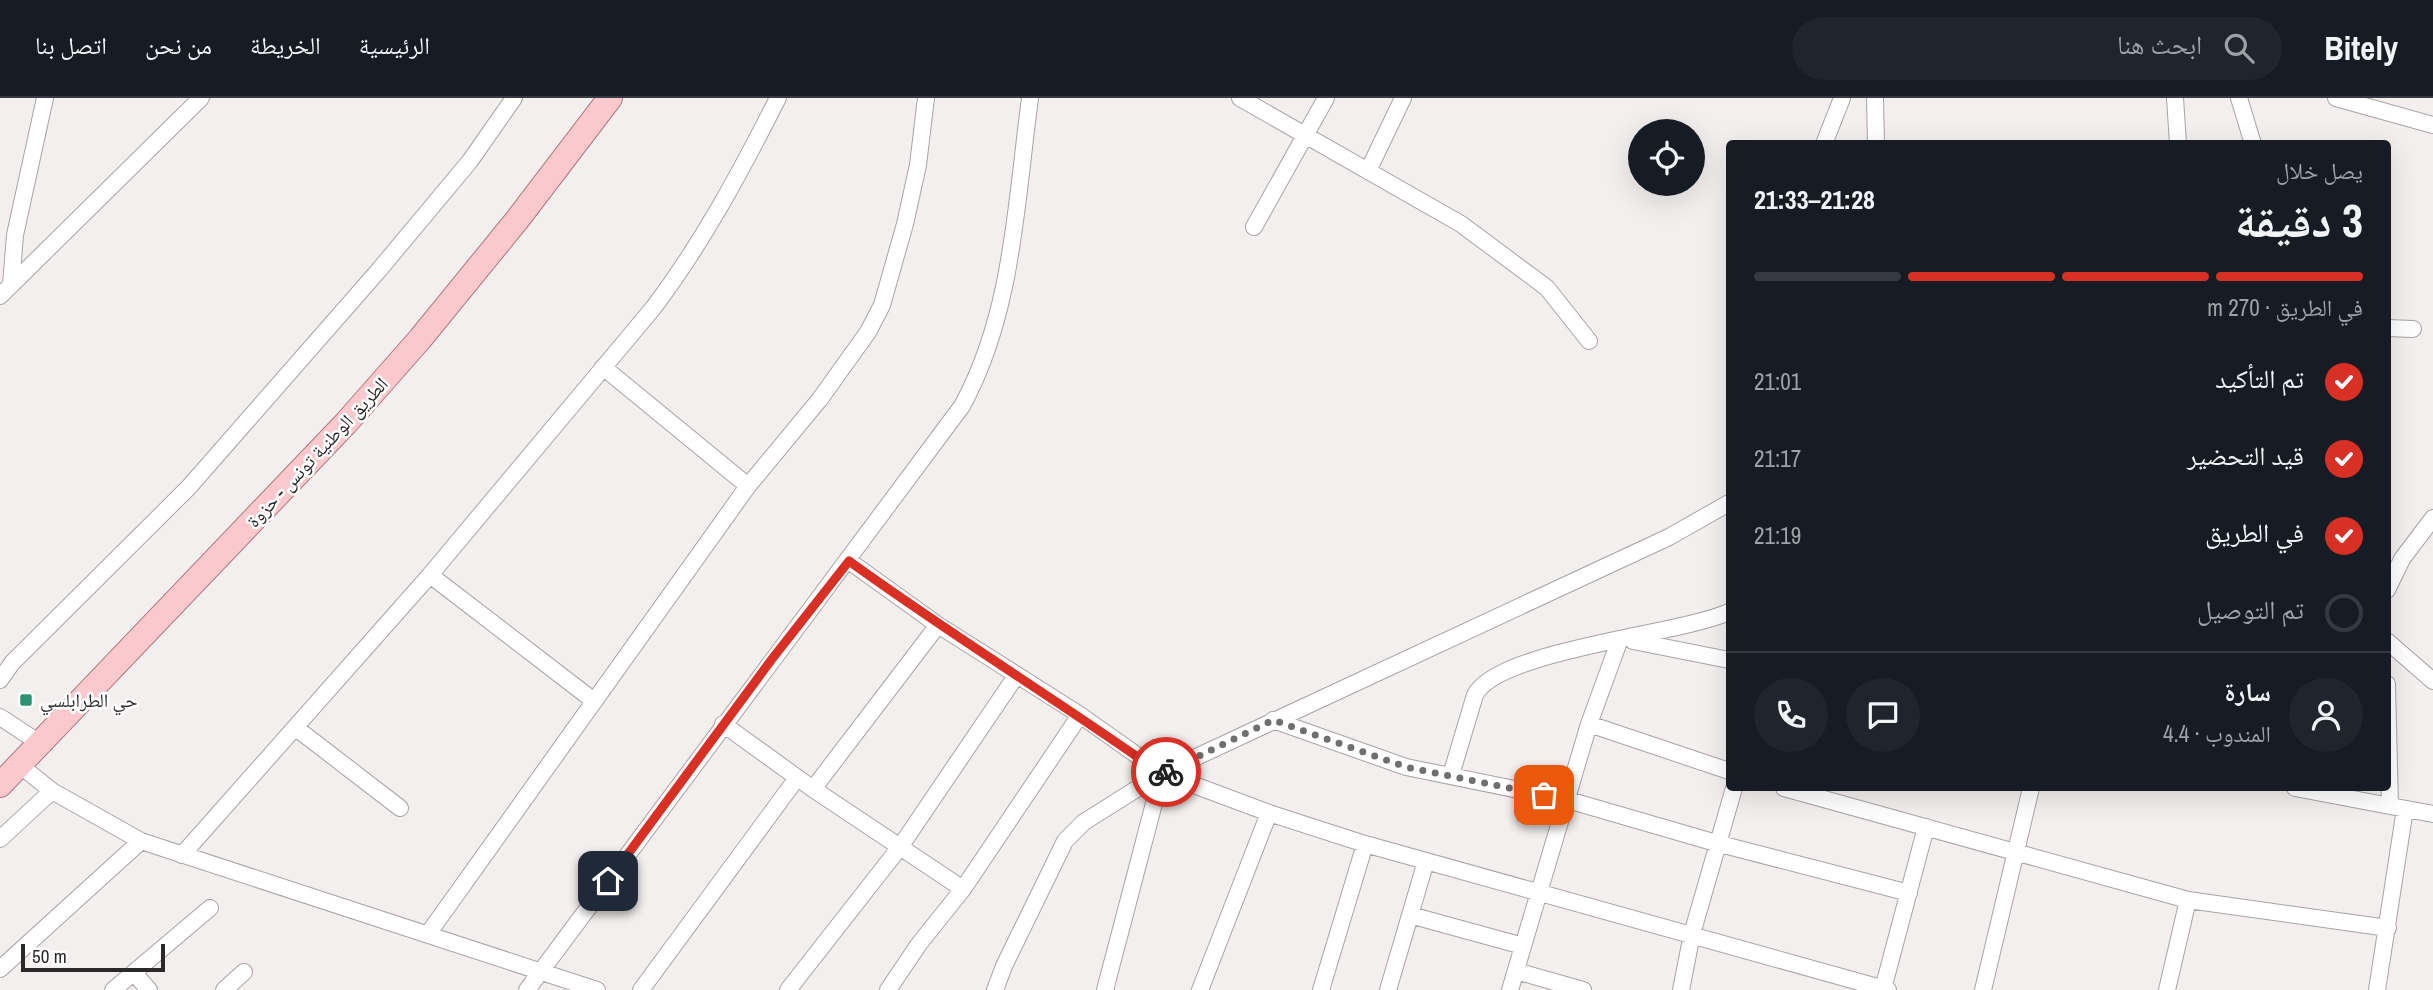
<!DOCTYPE html>
<html lang="ar">
<meta charset="utf-8">
<style>
body{margin:0;font-family:"Archivo Narrow","Noto Naskh Arabic",sans-serif;background:#20242c;color:#f1f3f6;direction:rtl;height:100vh;display:flex;flex-direction:column;font-size:26px;white-space:nowrap}
*{box-sizing:border-box;margin:0}
p{font-size:23px;color:#9ea1a6}
.icon{flex:none;width:38px;height:38px;fill:none;stroke:currentColor;stroke-width:2;stroke-linecap:round;stroke-linejoin:round}
.map{position:relative;flex:1;overflow:hidden;direction:ltr}
.drawer{position:absolute;left:1726px;top:42px;width:665px;height:651px;display:flex;flex-direction:column;background:#171b24;border-radius:7px;box-shadow:0 7px 28px #0002;direction:rtl}
.drawer>*{flex:none}
.controls{position:absolute;left:1628px;top:21px;display:grid;gap:14px}
.controls a{display:grid;place-items:center;width:77px;height:77px;border-radius:50%;background:#171b24;box-shadow:0 7px 28px #0002;font-size:35px}
.scale{position:absolute;left:21px;bottom:18px;width:144px;box-sizing:border-box;padding-left:7px;border:4px solid #2a2828;border-top:0;font-size:19px;line-height:24px;white-space:nowrap;color:#2a2828;-webkit-text-stroke:5px #fff;paint-order:stroke}
.pin{position:absolute;display:grid;place-items:center;width:60px;height:60px;color:#fff;margin:-30px;border-radius:14px;box-shadow:0 4px 10px #0006}
.courier{position:absolute;display:grid;place-items:center;width:70px;height:70px;margin:-35px;border:5px solid #d93025;border-radius:50%;background:#fff;color:#222;box-shadow:0 2px 9px #0007}
.headline em{font-style:normal;font-weight:800}
.headline div{display:flex;flex-direction:column-reverse}
.headline{display:flex;align-items:center;justify-content:space-between;height:119px;padding:0 28px}
h1{font-size:46px;font-weight:800;line-height:52px}
.bar{display:grid;grid-template-columns:repeat(4,1fr);gap:10px 7px;align-content:center;height:84px;padding:0 28px}
.bar i{height:9px;border-radius:5px;background:#363941}
.bar .active{background:#d93025}
.bar p{grid-column:span 4}
.line{display:flex;align-items:center;gap:18px;padding:0 28px;border-top:2px solid #363941}
.line div{flex:1}
.round{display:grid;place-items:center;flex:none;width:74px;height:74px;border-radius:37px;background:#20242c}
ol{padding:0 28px;list-style:none}
li{display:flex;align-items:center;gap:21px;height:77px}
li p{margin-inline-start:auto}
li .icon{padding:7px;border-radius:50%;background:#d93025;color:#fff;stroke-width:4}
li:last-child{color:#9ea1a6}
li i{width:38px;height:38px;border:4px solid #363941;border-radius:50%}
header{display:flex;align-items:center;gap:42px;box-sizing:border-box;height:98px;padding:0 35px;background:#171b24;border-bottom:2px solid #363941}
header strong{font-size:33px}
nav{display:flex;gap:38px;margin-inline-start:auto;font-size:24px}
.search{width:490px;height:63px;background:#20242c;display:flex;align-items:center;gap:18px;box-sizing:border-box;padding:0 24px;border-radius:38px;color:#9ea1a6;font-size:26px}
.map>svg:first-child{display:block}
.lines{fill:none;stroke-linecap:round;stroke-linejoin:round}
.street-casing{stroke:#a8a3a4;stroke-width:18}
.primary-casing{stroke:#af797e;stroke-width:26}
.street{stroke:#fff;stroke-width:16}
.primary{stroke:#fac8cd;stroke-width:24}
.done{stroke:#716e6e;stroke-width:7;stroke-dasharray:0 12.6}
.route{stroke:#d93025;stroke-width:9}
.poi-dot{fill:#2c9472;stroke:#fff;stroke-width:2.5}
.labels{text-anchor:middle;stroke-width:5;stroke-linejoin:round;paint-order:stroke}
.street-label{font-size:19px;fill:#2a2828;stroke:#fff}
.poi-label{font-size:19px;fill:#2a2828;stroke:#fff;text-anchor:start}
</style>
<header>
<strong>Bitely</strong>
<div class="search"><svg class="icon" aria-label="search" viewBox="0 0 24 24"><circle cx="10" cy="10" r="6"/><path d="M15 15l6 6"/></svg>ابحث هنا</div>
<nav><a>الرئيسية</a><a>الخريطة</a><a>من نحن</a><a>اتصل بنا</a></nav>
</header>
<div class="map">
<svg width="2433" height="892" viewBox="0 0 2433 892">
<rect width="100%" height="100%" fill="#f4efef"/>
<g class="lines">
<g class="street-casing">
<path id="street" d="M 1240,0 L 1461,126 L 1547,190 L 1589,243
M 1875,0 L 1876,46
M 2175,0 L 2178,46
M 2239,0 L 2253,46
M 2336,0 L 2433,27
M 1824,46 L 1842,0
M 1369,71 L 1403,0
M 1254,129 L 1326,0
M 11,187 L 15,137 L 45,0
M 0,198 L 201,0
M 2387,230 L 2413,231
M 603,269 L 748,388
M 849,463 L 938,527 L 1080,617 L 1162,675 L 1269,715 L 1365,746 L 1888,892
M 430,477 L 594,603
M 2387,492 L 2402,461 L 2433,420
M 1633,543 L 1729,562
M 2387,543 L 2433,583
M 0,582 L 12,565 L 189,389 L 379,172 L 470,63 L 514,0
M 2387,586 L 2390,708 L 2433,716
M 0,619 L 41,646
M 1273,622 L 1406,669 L 1568,702 L 1716,745 L 1909,795
M 723,626 L 813,691 L 963,791
M 1589,626 L 1729,673
M 296,630 L 400,710
M 21,668 L 52,693 L 141,743 L 597,892
M 1451,677 L 1475,597 C 1498,552 1677,537 1729,514
M 1784,690 L 2188,802 L 2388,830
M 2295,690 L 2390,708
M 813,691 L 938,527
M 0,741 L 52,693
M 182,757 L 430,477 L 654,209 C 703,144 741,73 778,0
M 1410,817 L 1523,848
M 428,836 L 748,388 L 820,301 L 868,234 L 882,207 L 905,126 L 918,67 L 926,0
M 0,871 L 141,743
M 1516,873 L 1583,892
M 134,875 L 149,892
M 1883,891 L 1926,729
M 113,892 L 210,810
M 224,892 L 244,874
M 527,892 L 962,308 C 1013,215 1016,104 1030,0
M 641,892 L 797,680
M 788,892 L 900,749 L 1016,578
M 888,892 L 919,846 L 963,791 L 1080,617
M 995,892 L 1004,868 L 1065,743 L 1084,724 L 1162,675 L 1669,439 L 1729,405
M 1105,892 L 1162,675
M 1200,892 L 1269,715
M 1321,892 L 1365,746
M 1388,892 L 1426,763
M 1510,892 L 1589,626 L 1620,541
M 1681,892 L 1692,836 L 1734,690
M 1983,892 L 2031,690
M 2167,892 L 2188,802
M 2377,892 L 2405,711"/>
</g>
<g class="primary-casing">
<path id="primary" d="M 0,687 L 346,325 L 420,241 L 517,122 L 610,0"/>
</g>
<use href="#street" class="street"/>
<use href="#primary" class="primary"/>
</g>
<g class="lines">
<path class="done" d="M 1166,674 L 1273,622 L 1406,669 L 1544,697"/>
<path class="route" d="M 608,783 L 772,561 L 849,463 C 951,537 1059,603 1162,676 L 1166,674"/>
</g>
<rect class="poi-dot" x="19" y="595" width="14" height="14" rx="3.5"/>
<g class="labels">
<g class="street-label">
<text transform="translate(317 354) rotate(-47)" y="7">الطريق الوطنية تونس - حزوة</text>
</g>
<g class="poi-label">
<text x="40" y="609">حي الطرابلسي</text>
</g>
</g>
</svg>
<div class="controls">
<a><svg class="icon" aria-label="locate" viewBox="0 0 24 24"><circle cx="12" cy="12" r="6"/><path d="M12 2v4M12 18v4M2 12h4M18 12h4"/></svg></a>
</div>
<div class="scale">50 m</div>
<div class="pin" style="left:1544px;top:697px;background:#ea580c"><svg class="icon" aria-label="bag" viewBox="0 0 24 24"><path d="M5 8h14l-1 12H6zM9 8a3 3 0 0 1 6 0"/></svg></div>
<div class="pin" style="left:608px;top:783px;background:#1f2937"><svg class="icon" aria-label="home" viewBox="0 0 24 24"><path d="M3 11l9-7 9 7M6 9v11h12V9"/></svg></div>
<div class="courier" style="left:1166px;top:674px"><svg class="icon" aria-label="bike" viewBox="0 0 24 24"><circle cx="6" cy="16" r="4"/><circle cx="18" cy="16" r="4"/><path d="M6 16l4-8h5l3 8M10 8l3 8H6M13 5h3"/></svg></div>
<section class="drawer">
<div class="headline"><div><h1>3 دقيقة</h1><p>يصل خلال</p></div><em>21:28–21:33</em></div>
<div class="bar"><i class="active"></i><i class="active"></i><i class="active"></i><i></i><p>في الطريق · 270 m</p></div>
<ol>
<li><svg class="icon" aria-label="check" viewBox="0 0 24 24"><path d="M5 12l5 5 9-10"/></svg>تم التأكيد<p>21:01</p></li>
<li><svg class="icon" aria-label="check" viewBox="0 0 24 24"><path d="M5 12l5 5 9-10"/></svg>قيد التحضير<p>21:17</p></li>
<li><svg class="icon" aria-label="check" viewBox="0 0 24 24"><path d="M5 12l5 5 9-10"/></svg>في الطريق<p>21:19</p></li>
<li><i></i>تم التوصيل</li>
</ol>
<div class="line" style="height:126px"><a class="round"><svg class="icon" aria-label="person" viewBox="0 0 24 24"><circle cx="12" cy="8" r="4"/><path d="M4 21q1-7 8-7t8 7"/></svg></a><div><b>سارة</b><p>المندوب · 4.4</p></div><a class="round"><svg class="icon" aria-label="chat" viewBox="0 0 24 24"><path d="M4 5h16v11H9l-5 4z"/></svg></a><a class="round"><svg class="icon" aria-label="phone" viewBox="0 0 24 24"><path d="M5 4h4l2 5-3 2q2 4 5 5l2-3 5 2v4C11 20 4 13 5 4z"/></svg></a></div>
</section>
</div>
